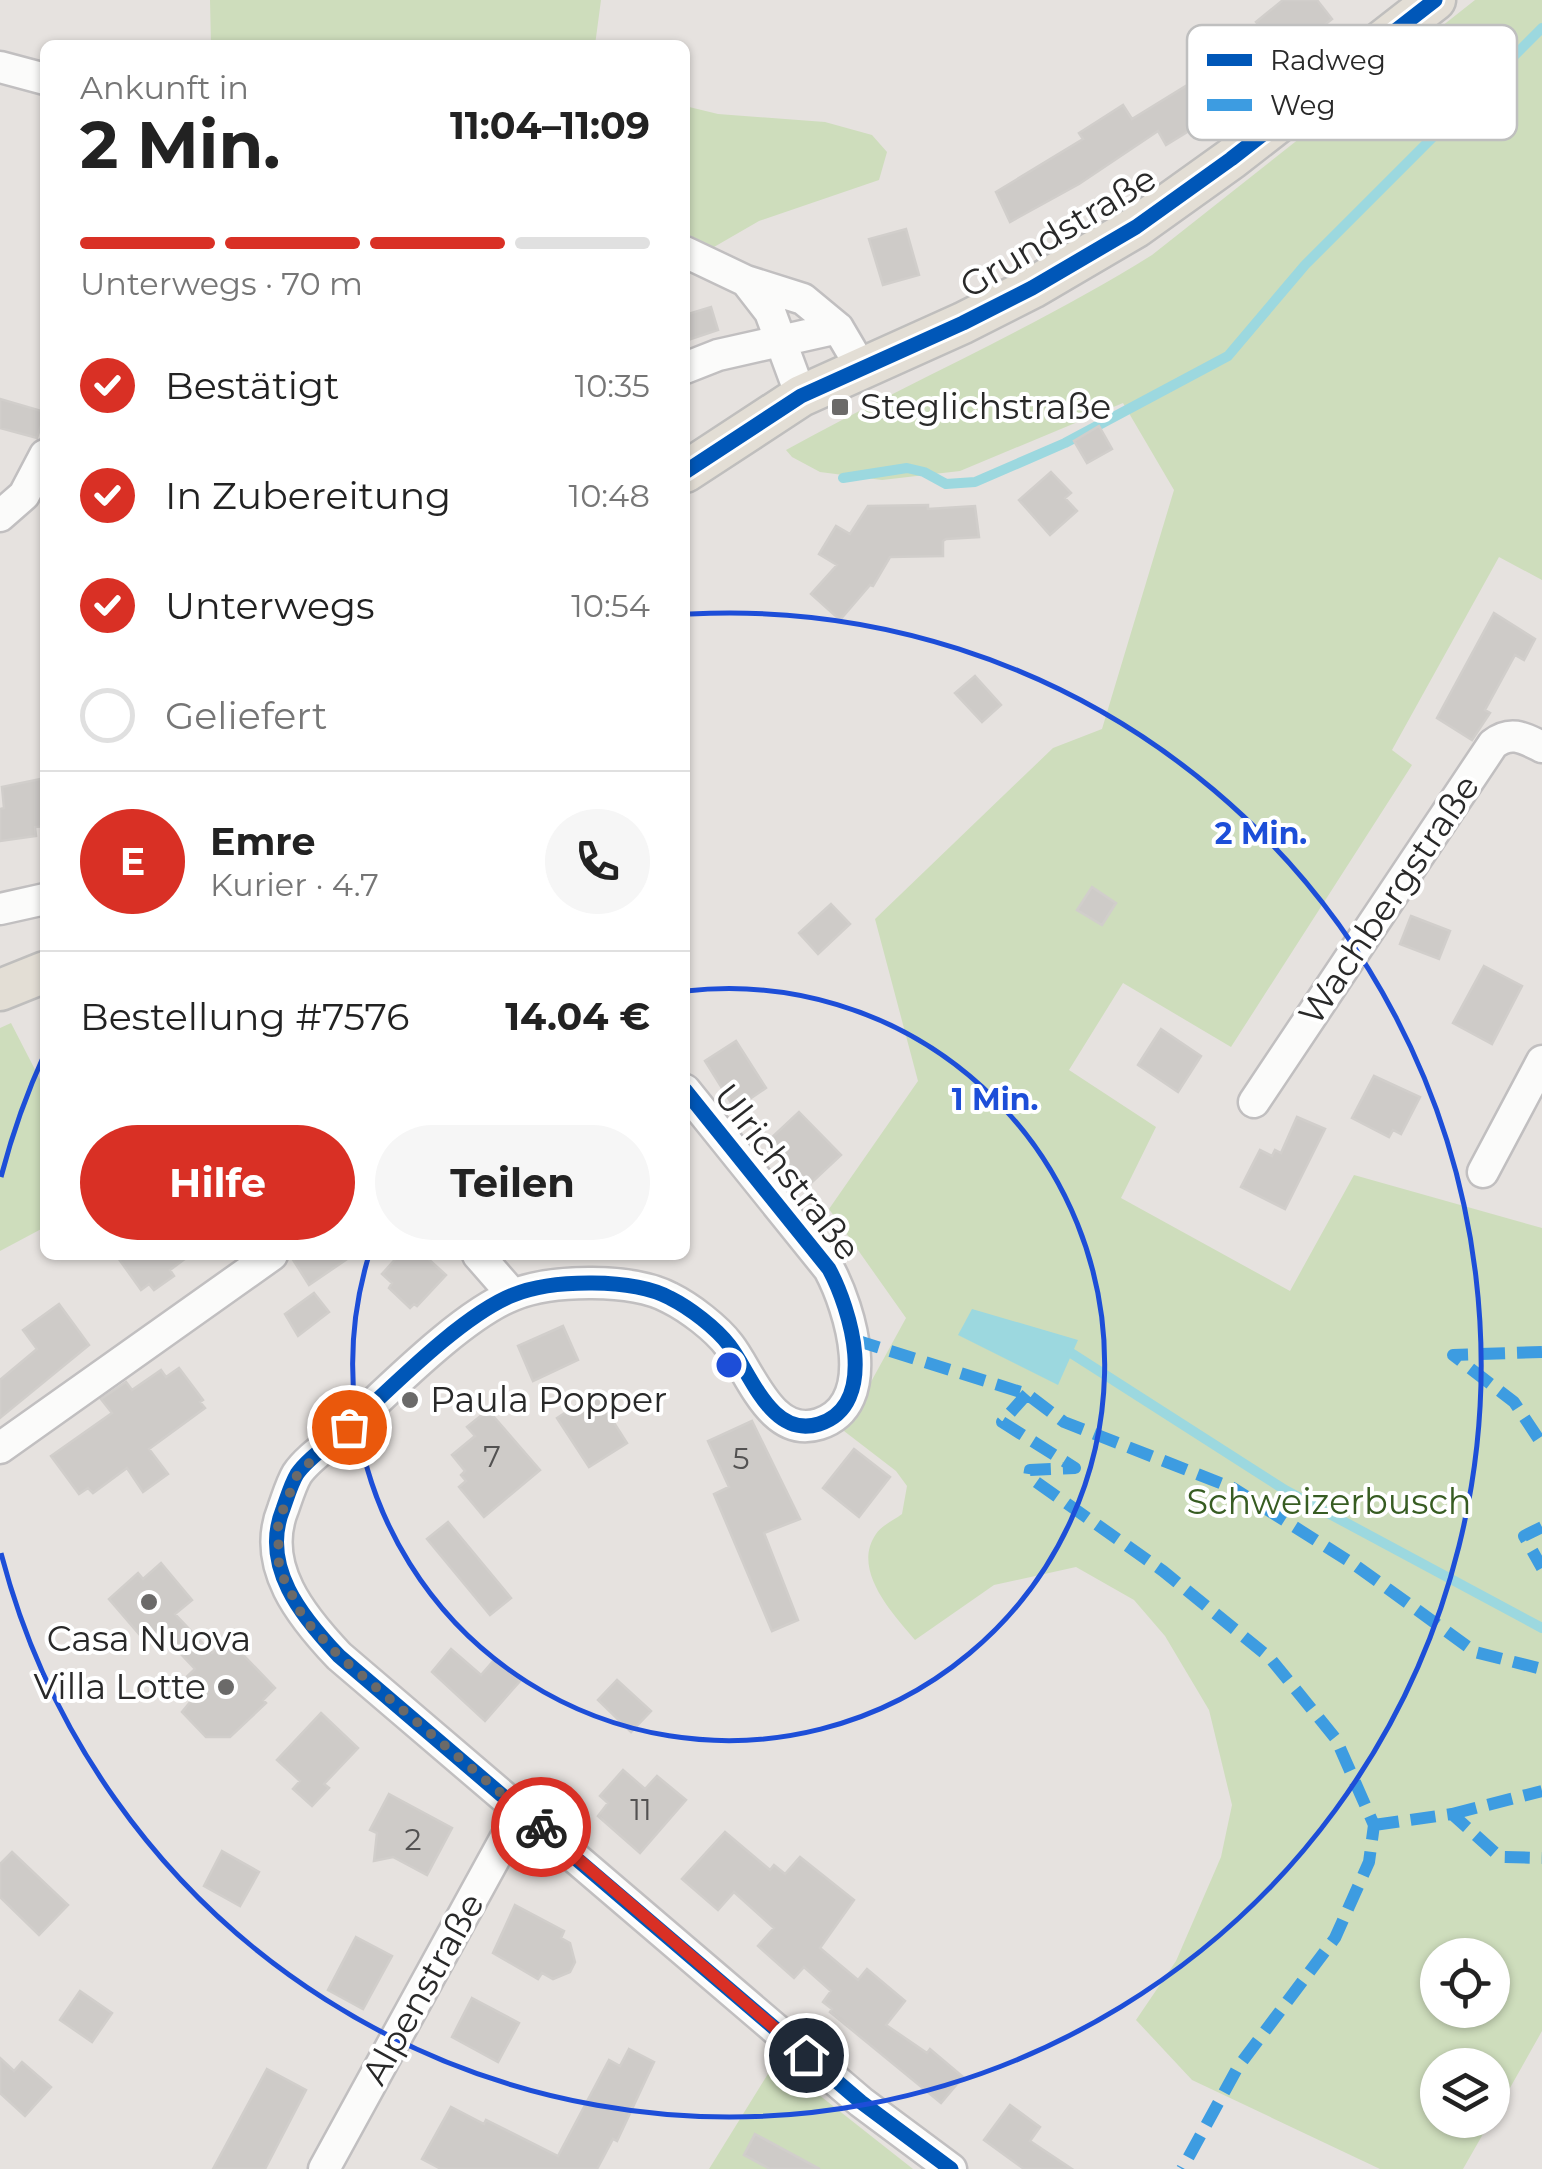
<!DOCTYPE html>
<html lang="de">
<meta charset="utf-8">
<style>
body{margin:0;font-family:Montserrat,sans-serif;background:#f6f6f6;color:#222;height:100vh;display:flex;flex-direction:column;font-size:38px;white-space:nowrap}
*{box-sizing:border-box;margin:0}
p{font-size:32px;color:#767676}
.icon{flex:none;width:55px;height:55px;fill:none;stroke:currentColor;stroke-width:2;stroke-linecap:round;stroke-linejoin:round}
.map{position:relative;flex:1;overflow:hidden}
.side{position:absolute;left:40px;top:40px;width:650px;height:1220px;display:flex;flex-direction:column;background:#fff;border-radius:15px;box-shadow:0 2px 8px #0004}
.side>*{flex:none}
.fabs{position:absolute;left:1420px;top:1938px;display:grid;gap:20px}
.fabs a{display:grid;place-items:center;width:90px;height:90px;border-radius:50%;background:#fff;box-shadow:0 2px 8px #0004;font-size:50px}
.pin{position:absolute;display:grid;place-items:center;width:85px;height:85px;color:#fff;margin:-42px;border:5px solid #fff;border-radius:50%;box-shadow:0 2px 10px #0007}
.courier{position:absolute;display:grid;place-items:center;width:100px;height:100px;margin:-50px;border:8px solid #d93025;border-radius:50%;background:#fff;color:#222;box-shadow:0 2px 12px #0007}
.summary em{font-style:normal;font-weight:700}
.summary div{display:flex;flex-direction:column-reverse}
.summary{display:flex;align-items:center;justify-content:space-between;height:170px;padding:0 40px}
h1{font-size:65px;font-weight:700;line-height:75px}
.bar{display:grid;grid-template-columns:repeat(4,1fr);gap:15px 10px;align-content:center;height:120px;padding:0 40px}
.bar i{height:12px;border-radius:8px;background:#e0e0e0}
.bar .current{background:#d93025}
.bar p{grid-column:span 4}
.line{display:flex;align-items:center;gap:25px;padding:0 40px;border-top:2px solid #e0e0e0}
.line div{flex:1}
.round{display:grid;place-items:center;flex:none;width:105px;height:105px;border-radius:52px;background:#f6f6f6}
ol{padding:0 40px;list-style:none}
li{display:flex;align-items:center;gap:30px;height:110px}
li p{margin-inline-start:auto}
li .icon{padding:10px;border-radius:50%;background:#d93025;color:#fff;stroke-width:4}
li:last-child{color:#767676}
li i{width:55px;height:55px;border:5px solid #e0e0e0;border-radius:50%}
.action{display:flex;gap:20px;margin-top:auto;padding:20px 40px}
.action a{flex:1;height:115px;border-radius:60px;background:#d93025;color:#fff;font-size:40px;font-weight:700;line-height:115px;text-align:center}
.action a+a{background:#f6f6f6;color:#222}
.map>svg:first-child{display:block}
.green{fill:#ceddbc;fill-rule:evenodd}
.water{fill:#9cd8df}
.lines{fill:none;stroke-linecap:round;stroke-linejoin:round}
.stream{stroke:#9cd8df;stroke-width:10}
.building{fill:#cecbc8;stroke:#d1cecb;stroke-width:2.5}
.minor-casing{stroke:#c1bfc0;stroke-width:35}
.major-casing{stroke:#bfbebd;stroke-width:45}
.minor{stroke:#fbfbfa;stroke-width:30}
.major{stroke:#e3ded5;stroke-width:40}
.quiet{stroke:#3d9ce1;stroke-width:12;stroke-dasharray:25 12;stroke-linecap:butt}
.cycleway-casing{stroke:#fff;stroke-width:21}
.cycleway{stroke:#0057b8;stroke-width:15}
.done{stroke:#6b6a69;stroke-width:10;stroke-dasharray:0 18}
.route{stroke:#d93025;stroke-width:12}
.ring{fill:none;stroke:#1d4ed8;stroke-width:5}
.poi-dot{fill:#6b6a69;stroke:#fff;stroke-width:4}
.labels{text-anchor:middle;stroke-width:8;stroke-linejoin:round;paint-order:stroke}
.number-label{font-size:30px;fill:#535252}
.street-label{font-size:35px;fill:#292929;stroke:#fff}
.poi-label{font-size:35px;fill:#292929;stroke:#fff;text-anchor:start}
.park-label{font-size:35px;fill:#375c22;stroke:#fff}
.key{fill:#fff;stroke:#bfbfbf;stroke-width:2.5}
.key-label{font-size:28px;fill:#292929}
.centre{fill:#1d4ed8;stroke:#fff;stroke-width:5}
.ring-label{font-size:30px;text-anchor:middle;font-weight:bold;fill:#1d4ed8;stroke:#fff;stroke-width:8;stroke-linejoin:round;paint-order:stroke}
</style>
<div class="map">
<svg width="1542" height="2169" viewBox="0 0 1542 2169">
<rect width="100%" height="100%" fill="#e6e2df"/>
<path class="green" d="M 210,0 L 601,0 L 595,45 L 211,45 Z
M 1475,0 L 1542,0 L 1542,580 L 1499,557 L 1392,750 L 1412,765 L 1231,1047 L 1123,983 L 1069,1070 L 1156,1127 L 1121,1198 L 1290,1291 L 1354,1175 L 1542,1228 L 1542,2031 L 1493,2118 L 1492,2065 L 1438,2065 L 1438,2120 L 1491,2120 L 1463,2169 L 1380,2169 L 1192,2080 L 1136,2020 L 1176,1961 L 1221,1857 L 1232,1805 L 1209,1710 L 1165,1636 L 1134,1600 L 1076,1567 L 994,1585 L 915,1640 C 893,1614 851,1570 876,1534 C 881,1526 894,1520 902,1514 L 907,1486 L 896,1471 L 844,1431 L 906,1318 L 829,1209 L 918,1081 L 875,919 L 1053,748 L 1102,729 L 1174,490 L 1123,403 L 960,471 L 882,480 L 820,472 L 792,457 L 786,450 C 907,383 1035,328 1152,255 ZM 1438,1955 L 1492,1955 L 1492,2010 L 1438,2010 Z
M 685,106 L 718,114 L 825,122 L 872,135 L 887,152 L 879,180 L 759,221 L 714,247 L 685,233 Z
M 11,1023 L 45,1089 L 45,1227 L 0,1251 L 0,1028 Z
M 776,2061 L 913,2169 L 709,2169 Z"/>
<path class="water" d="M 972,1309 L 1078,1340 L 1058,1385 L 958,1335 Z"/>
<g class="lines">
<path class="stream" d="M 843,478 L 907,468 L 924,472 L 946,484 L 975,482 L 1065,443 L 1228,356 L 1305,265 L 1542,28
M 1071,1353 L 1285,1490 L 1542,1628"/>
</g>
<path class="building" d="M 1283,0 L 1317,0 L 1332,19 L 1284,57 L 1256,22 Z
M 1202,76 L 1223,110 L 1166,145 L 1158,131 L 1079,184 L 1010,222 L 996,192 L 1083,139 L 1079,133 L 1123,105 L 1132,119 Z
M 906,229 L 919,275 L 883,285 L 869,239 Z
M 711,307 L 718,330 L 685,341 L 685,315 Z
M 0,399 L 45,412 L 37,438 L 0,428 Z
M 1099,426 L 1112,449 L 1087,463 L 1074,441 Z
M 1051,472 L 1071,493 L 1065,498 L 1077,511 L 1050,535 L 1019,500 Z
M 928,505 L 928,509 L 975,506 L 979,537 L 946,539 L 943,541 L 943,556 L 890,557 L 873,586 L 870,585 L 840,620 L 811,594 L 837,565 L 819,554 L 836,526 L 850,534 L 868,506 Z
M 1494,613 L 1535,639 L 1524,660 L 1515,655 L 1485,710 L 1490,713 L 1472,740 L 1437,718 Z
M 975,676 L 1001,705 L 982,722 L 955,693 Z
M 45,778 L 45,826 L 35,827 L 36,836 L 0,841 L 0,809 L 4,808 L 2,787 Z
M 1092,887 L 1116,903 L 1102,925 L 1077,910 Z
M 831,904 L 850,924 L 818,954 L 799,933 Z
M 1411,916 L 1450,931 L 1439,959 L 1400,944 Z
M 1484,966 L 1522,986 L 1492,1044 L 1453,1023 Z
M 1161,1029 L 1201,1056 L 1178,1092 L 1138,1065 Z
M 736,1041 L 766,1088 L 735,1109 L 705,1061 Z
M 1374,1076 L 1420,1097 L 1401,1134 L 1393,1130 L 1389,1137 L 1352,1118 Z
M 799,1112 L 841,1155 L 810,1184 L 768,1141 Z
M 1297,1117 L 1325,1129 L 1285,1209 L 1241,1187 L 1260,1150 L 1272,1156 L 1275,1150 L 1281,1153 Z
M 116,1255 L 190,1255 L 170,1270 L 174,1276 L 154,1290 L 149,1284 L 141,1290 Z
M 290,1255 L 353,1255 L 309,1285 Z
M 399,1255 L 424,1255 L 446,1275 L 417,1306 L 414,1304 L 410,1308 L 389,1288 L 392,1283 L 382,1274 Z
M 314,1293 L 329,1312 L 298,1336 L 285,1314 Z
M 59,1304 L 89,1345 L 0,1418 L 0,1380 L 37,1349 L 23,1330 Z
M 563,1326 L 578,1360 L 533,1381 L 518,1346 Z
M 179,1368 L 203,1400 L 200,1402 L 205,1408 L 149,1449 L 168,1474 L 143,1492 L 127,1468 L 93,1493 L 88,1488 L 79,1494 L 51,1456 L 112,1413 L 101,1399 L 126,1382 L 132,1390 L 161,1370 L 166,1377 Z
M 595,1393 L 627,1443 L 589,1467 L 557,1418 Z
M 488,1410 L 540,1470 L 484,1517 L 459,1487 L 466,1481 L 461,1475 L 465,1471 L 452,1455 L 475,1436 L 467,1427 Z
M 752,1421 L 800,1519 L 764,1533 L 798,1620 L 772,1631 L 714,1494 L 729,1487 L 708,1441 Z
M 854,1449 L 890,1477 L 859,1517 L 823,1488 Z
M 448,1522 L 511,1598 L 490,1615 L 427,1539 Z
M 161,1563 L 192,1600 L 175,1614 L 212,1653 L 227,1638 L 275,1688 L 263,1700 L 266,1703 L 230,1737 L 206,1737 L 182,1712 L 191,1701 L 177,1686 L 195,1669 L 158,1630 L 145,1641 L 109,1599 L 138,1573 L 143,1579 Z
M 451,1649 L 481,1675 L 495,1659 L 520,1681 L 485,1721 L 432,1672 Z
M 617,1680 L 651,1711 L 631,1732 L 598,1700 Z
M 321,1713 L 358,1748 L 324,1784 L 329,1788 L 312,1806 L 293,1789 L 300,1781 L 277,1760 Z
M 623,1770 L 645,1789 L 657,1776 L 686,1800 L 640,1853 L 598,1816 L 608,1803 L 600,1796 Z
M 389,1794 L 452,1828 L 427,1875 L 393,1857 L 374,1861 L 377,1833 L 370,1830 Z
M 725,1832 L 770,1870 L 774,1865 L 785,1874 L 800,1857 L 854,1900 L 820,1948 L 858,1980 L 867,1969 L 905,2001 L 886,2025 L 927,2053 L 930,2049 L 963,2077 L 941,2103 L 830,2012 L 832,2009 L 823,2002 L 831,1991 L 804,1967 L 794,1978 L 758,1946 L 774,1928 L 734,1892 L 718,1910 L 682,1879 Z
M 222,1851 L 259,1872 L 240,1906 L 204,1886 Z
M 12,1852 L 68,1905 L 39,1935 L 0,1897 L 0,1864 Z
M 515,1905 L 564,1931 L 561,1938 L 570,1943 L 575,1962 L 570,1972 L 553,1979 L 542,1973 L 538,1979 L 493,1953 Z
M 356,1937 L 392,1956 L 363,2009 L 328,1990 Z
M 80,1991 L 112,2013 L 92,2042 L 60,2020 Z
M 472,1998 L 519,2023 L 498,2062 L 452,2037 Z
M 629,2049 L 654,2062 L 617,2141 L 613,2139 L 597,2169 L 441,2169 L 422,2159 L 451,2107 L 484,2124 L 486,2120 L 558,2156 L 609,2060 L 620,2066 Z
M 0,2058 L 14,2071 L 22,2062 L 51,2087 L 25,2116 L 0,2093 Z
M 267,2069 L 306,2090 L 265,2169 L 213,2169 Z
M 1010,2105 L 1040,2127 L 1030,2141 L 1072,2169 L 1024,2169 L 984,2140 Z
M 755,2134 L 820,2169 L 770,2169 L 744,2155 Z"/>
<g class="lines">
<g class="minor-casing">
<path id="minor" d="M 0,67 L 45,79
M 685,252 L 746,281 L 803,299 L 838,328 L 861,367
M 746,281 L 770,312 L 801,396
M 685,368 L 718,355 L 838,328
M 0,516 L 24,495 L 45,455
M 0,909 L 45,899
M 685,1090 L 829,1269 C 850,1308 880,1405 819,1424 C 771,1439 751,1373 729,1345 C 716,1328 690,1308 670,1298 C 633,1278 552,1279 513,1295 C 460,1316 386,1393 342,1433 C 328,1445 307,1459 297,1474 C 291,1484 287,1498 283,1509 C 260,1566 302,1617 339,1656 L 861,2102 L 951,2169
M 1254,1102 L 1493,744 C 1511,730 1524,738 1542,747
M 1483,1172 L 1542,1061
M 478,1255 L 513,1295
M 0,1448 L 272,1255
M 324,2169 L 521,1810"/>
</g>
<g class="major-casing">
<path id="major" d="M 685,472 L 801,396 L 963,323 L 1032,288 L 1136,227 L 1231,159 L 1435,0
M 0,990 L 45,972"/>
</g>
<use href="#minor" class="minor"/>
<use href="#major" class="major"/>
<path class="quiet" d="M 855,1340 L 1027,1394 L 1064,1422 L 1233,1488 L 1355,1565 L 1475,1652 L 1542,1669
M 1542,1352 L 1453,1355 L 1514,1402 L 1542,1444
M 1027,1394 L 1002,1422 L 1075,1468 L 1030,1470 L 1029,1477 L 1163,1571 L 1270,1658 L 1336,1739 L 1374,1825 L 1369,1862 L 1335,1938 L 1238,2067 L 1182,2169
M 1542,1527 L 1524,1536 L 1542,1568
M 1452,1814 L 1542,1791
M 1374,1825 L 1452,1814 L 1500,1857 L 1542,1858"/>
<g class="cycleway-casing">
<path id="cycleway" d="M 685,472 L 801,396 L 963,323 L 1032,288 L 1136,227 L 1231,159 L 1435,0
M 685,1090 L 829,1269 C 850,1308 880,1405 819,1424 C 771,1439 751,1373 729,1345 C 716,1328 690,1308 670,1298 C 633,1278 552,1279 513,1295 C 460,1316 386,1393 342,1433 C 328,1445 307,1459 297,1474 C 291,1484 287,1498 283,1509 C 260,1566 302,1617 339,1656 L 861,2102 L 951,2169"/>
</g>
<use href="#cycleway" class="cycleway"/>
</g>
<g class="lines">
<path class="done" d="M 349,1427 L 298,1473 L 278,1522 L 279,1569 L 304,1619 L 339,1656 L 541,1827"/>
<path class="route" d="M 541,1827 L 806,2055"/>
</g>
<g class="ring">
<path d="M686 991A376 376 0 1 1 369 1255"/>
<path d="M1 1177A752 752 0 0 1 45 1053M690 614A752 752 0 1 1 1 1553"/>
</g>
<g class="poi-dot">
<rect x="830" y="397" width="20" height="20" rx="5"/>
<circle cx="410" cy="1400" r="10"/>
<circle cx="149" cy="1602" r="10"/>
<circle cx="226" cy="1687" r="10"/>
</g>
<g class="labels">
<g class="number-label">
<text x="492" y="1467">7</text>
<text x="741" y="1469">5</text>
<text x="641" y="1820">11</text>
<text x="413" y="1850">2</text>
</g>
<g class="street-label">
<text transform="translate(1058 232) rotate(-31)" y="12">Grundstraße</text>
<text transform="translate(1389 900) rotate(-56)" y="12">Wachbergstraße</text>
<text transform="translate(787 1172) rotate(52)" y="12">Ulrichstraße</text>
<text transform="translate(423 1989) rotate(-61)" y="12">Alpenstraße</text>
</g>
<g class="poi-label">
<text x="860" y="419">Steglichstraße</text>
<text x="430" y="1412">Paula Popper</text>
<text x="149" y="1651" text-anchor="middle">Casa Nuova</text>
<text x="206" y="1699" text-anchor="end">Villa Lotte</text>
</g>
<g class="park-label">
<text x="1329" y="1514">Schweizerbusch</text>
</g>
</g>
<rect x="1187" y="25" width="330" height="115" rx="15" class="key"/>
<rect x="1207" y="54" width="45" height="12" fill="#0057b8"/>
<rect x="1207" y="99" width="45" height="12" fill="#3d9ce1"/>
<g class="key-label">
<text x="1270" y="70">Radweg</text>
<text x="1270" y="115">Weg</text>
</g>
<circle cx="729" cy="1365" r="15" class="centre"/>
<g class="ring-label">
<text x="1261" y="844">2 Min.</text>
<text x="995" y="1110">1 Min.</text>
</g>
</svg>
<div class="fabs">
<a><svg class="icon" aria-label="locate" viewBox="0 0 24 24"><circle cx="12" cy="12" r="6"/><path d="M12 2v4M12 18v4M2 12h4M18 12h4"/></svg></a>
<a><svg class="icon" aria-label="layers" viewBox="0 0 24 24"><path d="M12 4l9 5-9 5-9-5zM3 14l9 5 9-5"/></svg></a>
</div>
<div class="pin" style="left:349px;top:1427px;background:#ea580c"><svg class="icon" aria-label="bag" viewBox="0 0 24 24"><path d="M5 8h14l-1 12H6zM9 8a3 3 0 0 1 6 0"/></svg></div>
<div class="pin" style="left:806px;top:2055px;background:#1f2937"><svg class="icon" aria-label="home" viewBox="0 0 24 24"><path d="M3 11l9-7 9 7M6 9v11h12V9"/></svg></div>
<div class="courier" style="left:541px;top:1827px"><svg class="icon" aria-label="bike" viewBox="0 0 24 24"><circle cx="6" cy="16" r="4"/><circle cx="18" cy="16" r="4"/><path d="M6 16l4-8h5l3 8M10 8l3 8H6M13 5h3"/></svg></div>
<section class="side">
<div class="summary"><div><h1>2 Min.</h1><p>Ankunft in</p></div><em>11:04–11:09</em></div>
<div class="bar"><i class="current"></i><i class="current"></i><i class="current"></i><i></i><p>Unterwegs · 70 m</p></div>
<ol>
<li><svg class="icon" aria-label="check" viewBox="0 0 24 24"><path d="M5 12l5 5 9-10"/></svg>Bestätigt<p>10:35</p></li>
<li><svg class="icon" aria-label="check" viewBox="0 0 24 24"><path d="M5 12l5 5 9-10"/></svg>In Zubereitung<p>10:48</p></li>
<li><svg class="icon" aria-label="check" viewBox="0 0 24 24"><path d="M5 12l5 5 9-10"/></svg>Unterwegs<p>10:54</p></li>
<li><i></i>Geliefert</li>
</ol>
<div class="line" style="height:180px"><b class="round" style="background:#d93025;color:#fff">E</b><div><b>Emre</b><p>Kurier · 4.7</p></div><a class="round"><svg class="icon" aria-label="phone" viewBox="0 0 24 24"><path d="M5 4h4l2 5-3 2q2 4 5 5l2-3 5 2v4C11 20 4 13 5 4z"/></svg></a></div>
<div class="line" style="height:130px"><div>Bestellung #7576</div><b>14.04 €</b></div>
<div class="action"><a>Hilfe</a><a>Teilen</a></div>
</section>
</div>
